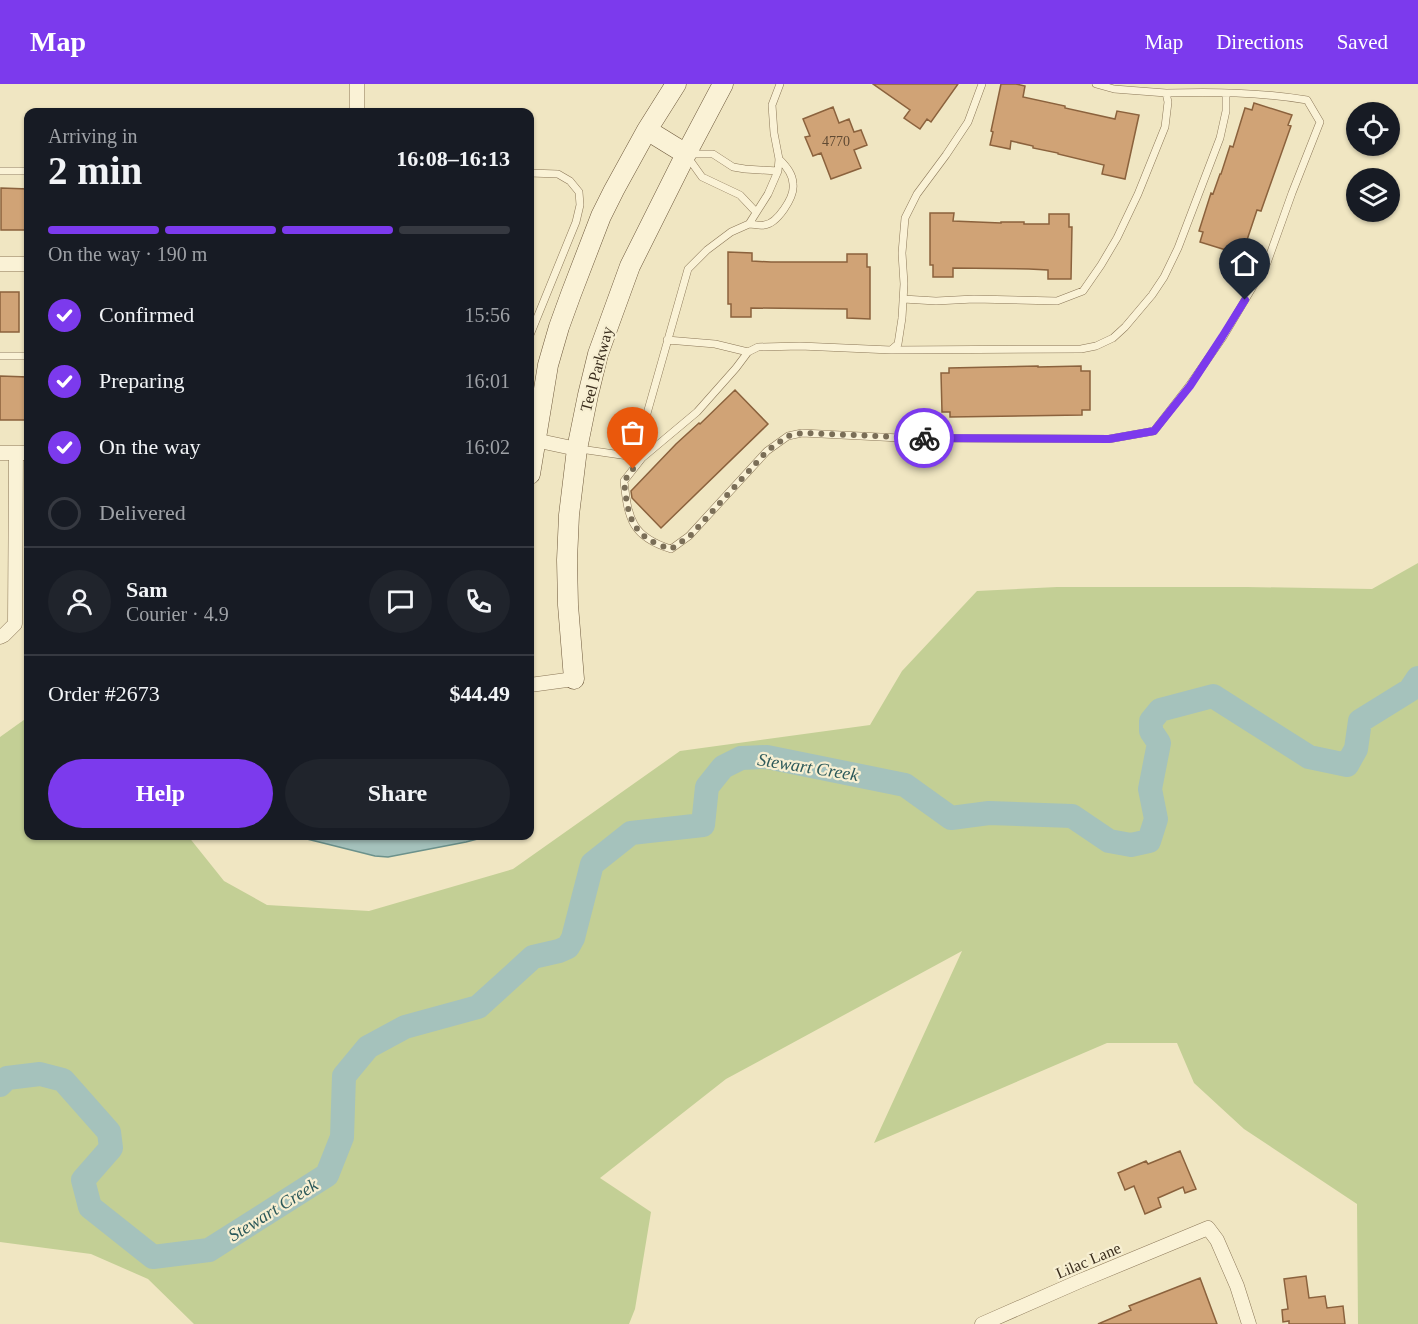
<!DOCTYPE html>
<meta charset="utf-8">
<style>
body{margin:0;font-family:Georgia,serif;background:#20242c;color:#f1f3f6;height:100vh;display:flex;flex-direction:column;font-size:22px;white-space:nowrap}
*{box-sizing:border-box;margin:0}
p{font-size:20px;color:#9ea1a6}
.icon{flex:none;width:33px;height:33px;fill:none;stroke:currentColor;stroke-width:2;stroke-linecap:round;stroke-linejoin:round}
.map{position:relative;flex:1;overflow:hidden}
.panel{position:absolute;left:24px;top:24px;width:510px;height:732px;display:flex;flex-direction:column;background:#171b24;border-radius:12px;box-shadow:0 2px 4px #0004}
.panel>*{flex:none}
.buttons{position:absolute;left:1346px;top:18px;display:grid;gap:12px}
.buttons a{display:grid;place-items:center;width:54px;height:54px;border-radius:50%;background:#171b24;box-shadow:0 2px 4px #0004;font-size:30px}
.pin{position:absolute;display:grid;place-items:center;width:51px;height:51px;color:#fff;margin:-62px -26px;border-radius:50% 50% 50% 0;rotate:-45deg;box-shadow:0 0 6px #0007}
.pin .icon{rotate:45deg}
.courier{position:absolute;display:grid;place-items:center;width:60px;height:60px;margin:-30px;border:4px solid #7c3aed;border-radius:50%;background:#fff;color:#222;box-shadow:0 2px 8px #0007}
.summary em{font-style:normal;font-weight:800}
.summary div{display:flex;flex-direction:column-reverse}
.summary{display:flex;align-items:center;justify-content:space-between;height:102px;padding:0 24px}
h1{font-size:39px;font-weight:800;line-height:45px}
.bar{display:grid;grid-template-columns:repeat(4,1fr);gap:9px 6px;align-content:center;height:72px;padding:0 24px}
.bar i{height:8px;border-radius:4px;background:#363941}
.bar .selected{background:#7c3aed}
.bar p{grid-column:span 4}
.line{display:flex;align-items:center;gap:15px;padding:0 24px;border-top:2px solid #363941}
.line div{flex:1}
.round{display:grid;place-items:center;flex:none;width:63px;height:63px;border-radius:32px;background:#20242c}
ol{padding:0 24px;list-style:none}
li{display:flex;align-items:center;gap:18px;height:66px}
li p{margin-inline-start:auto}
li .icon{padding:6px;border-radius:50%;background:#7c3aed;color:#fff;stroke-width:4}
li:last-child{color:#9ea1a6}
li i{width:33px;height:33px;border:3px solid #363941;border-radius:50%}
.cta{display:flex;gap:12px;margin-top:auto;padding:12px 24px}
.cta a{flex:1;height:69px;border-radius:36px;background:#7c3aed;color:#fff;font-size:24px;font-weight:800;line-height:69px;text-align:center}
.cta a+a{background:#20242c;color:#f1f3f6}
header{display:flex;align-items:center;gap:36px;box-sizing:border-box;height:84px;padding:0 30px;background:#7c3aed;color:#fff}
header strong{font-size:28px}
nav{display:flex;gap:33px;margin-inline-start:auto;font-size:21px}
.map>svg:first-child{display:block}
.green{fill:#c3cf95}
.water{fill:#a5c2bc;stroke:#6b918b;stroke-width:1.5}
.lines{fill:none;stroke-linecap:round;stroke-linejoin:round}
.river{stroke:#a5c2bc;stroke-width:24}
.building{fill:#d0a376;stroke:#8b623d;stroke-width:1.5}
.lane-casing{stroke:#8b7758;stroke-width:8}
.street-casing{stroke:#8b7758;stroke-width:15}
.secondary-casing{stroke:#6d583b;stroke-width:21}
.lane{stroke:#faf2d6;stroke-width:7}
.street{stroke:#faf2d6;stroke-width:14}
.secondary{stroke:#faf2d6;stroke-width:20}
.done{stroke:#7a6e57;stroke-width:6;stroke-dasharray:0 10.8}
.route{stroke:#7c3aed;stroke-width:8}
.labels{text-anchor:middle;stroke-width:4.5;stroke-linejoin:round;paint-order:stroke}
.number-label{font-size:14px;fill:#604a33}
.street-label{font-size:16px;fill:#3a2d1d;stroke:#f7efd2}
.water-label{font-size:18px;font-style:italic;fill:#2c595a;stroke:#f7efd2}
</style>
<header>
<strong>Map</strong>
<nav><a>Map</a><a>Directions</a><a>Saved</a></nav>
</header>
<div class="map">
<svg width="1418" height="1240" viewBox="0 0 1418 1240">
<rect width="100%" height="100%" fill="#f0e6c2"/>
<path class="green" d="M 1418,479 L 1418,1240 L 1358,1240 L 1357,1120 L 1244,1045 L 1194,999 L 1177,959 L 1107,959 L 874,1059 L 962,867 L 726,995 L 600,1094 L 651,1128 L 635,1225 L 629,1240 L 194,1240 L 148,1195 L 91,1170 L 0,1158 L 0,653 L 28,633 L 28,752 L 188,752 L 224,797 L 267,821 L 369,827 L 513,785 L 680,667 L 870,641 L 902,587 L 977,507 L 1057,503 L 1247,503 L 1372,505 Z"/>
<path class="water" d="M 295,752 L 483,752 L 481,754 L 466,758 L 388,773 L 375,772 Z"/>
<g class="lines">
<path class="river" d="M 0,1001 L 7,994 L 40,990 L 63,996 L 109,1048 L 111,1064 L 83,1096 L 90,1123 L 153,1173 L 209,1166 L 327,1091 L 342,1053 L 344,992 L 368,963 L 405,943 L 478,923 L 533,873 L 559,867 L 568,863 L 573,854 L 592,780 L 631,749 L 703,741 L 707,703 L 723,683 L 741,674 L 767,673 L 905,701 L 951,734 L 989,729 L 1072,732 L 1109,757 L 1131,761 L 1149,757 L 1156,735 L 1150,705 L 1159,659 L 1151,647 L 1151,637 L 1160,626 L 1213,612 L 1309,673 L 1347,681 L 1356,665 L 1360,637 L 1410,606 L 1418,594"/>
</g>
<path class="building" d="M 873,0 L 958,0 L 931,38 L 927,35 L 920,45 L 904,34 L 910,26 Z
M 1001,0 L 1016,0 L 1025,2 L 1023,13 L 1065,22 L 1065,24 L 1115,35 L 1117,27 L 1139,31 L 1125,95 L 1102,90 L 1104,81 L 1058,70 L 1058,69 L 1033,64 L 1033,62 L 1011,57 L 1010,65 L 990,61 L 993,48 L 991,47 Z
M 1254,19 L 1292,31 L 1288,41 L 1291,42 L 1261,127 L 1257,126 L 1242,171 L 1200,158 L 1203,148 L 1199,147 L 1211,109 L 1213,110 L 1220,90 L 1221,90 L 1230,62 L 1233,63 L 1245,24 L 1252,26 Z
M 833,23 L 839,39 L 849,35 L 854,48 L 861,46 L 867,61 L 854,66 L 861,84 L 831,95 L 821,69 L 813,72 L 805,53 L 810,52 L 803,35 Z
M 1,104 L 28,105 L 28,146 L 1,146 Z
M 930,129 L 954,129 L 953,137 L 1001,139 L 1001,138 L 1024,138 L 1024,140 L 1049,140 L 1049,130 L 1069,130 L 1069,143 L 1072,143 L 1071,195 L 1048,195 L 1048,186 L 1029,185 L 953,184 L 953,193 L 933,193 L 933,181 L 930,181 Z
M 728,168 L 752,169 L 752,177 L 771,178 L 847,178 L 847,170 L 867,170 L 867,183 L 870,183 L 870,235 L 847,234 L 847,225 L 751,224 L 751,233 L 731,233 L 731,220 L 728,220 Z
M 0,208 L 19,208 L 19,248 L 0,248 Z
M 1038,282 L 1038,283 L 1081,282 L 1081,287 L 1090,287 L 1090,326 L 1082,326 L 1082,331 L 950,333 L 950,328 L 942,328 L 941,289 L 949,289 L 949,284 Z
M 0,292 L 28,293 L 28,336 L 0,336 Z
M 735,306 L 768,340 L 661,444 L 632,414 L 631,407 L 676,360 L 699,339 L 700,340 Z
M 1180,1067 L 1196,1105 L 1185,1109 L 1183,1103 L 1158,1114 L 1161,1123 L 1145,1130 L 1134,1102 L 1125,1106 L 1118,1089 L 1146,1077 L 1148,1080 Z
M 1306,1192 L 1309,1214 L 1325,1212 L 1327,1224 L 1343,1222 L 1345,1240 L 1289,1240 L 1289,1237 L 1283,1238 L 1282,1226 L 1288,1225 L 1284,1195 Z
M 1200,1194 L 1217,1240 L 1098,1240 L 1131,1226 L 1129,1222 Z"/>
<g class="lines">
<g class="lane-casing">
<path id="lane" d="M 982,0 L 968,38 L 946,71 L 917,110 L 905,134 L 902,169 L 904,200 L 902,234 L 898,260 L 891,266 L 800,262 L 758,263 L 748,268 L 736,284 L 697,328 L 642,374 L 624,397 C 628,435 632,453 671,465 L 689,452 L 767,367 L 788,352 L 802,349 L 900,354 L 1109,355 L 1154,347 L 1189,302 L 1223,253 L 1267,179 L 1292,109 L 1320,38 L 1307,16 C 1260,8 1213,8 1166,9
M 689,70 L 713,70 L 733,83 L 745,85 L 778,87
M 687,72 L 702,93 L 740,111 L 756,128
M 0,87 L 28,87
M 530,89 L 558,90 L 570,97 L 579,108 L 580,121 L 576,138 L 530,251
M 749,140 C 754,140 759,142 764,141 C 777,140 795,113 793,100 C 793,90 786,82 779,75
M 903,215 L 936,217 L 974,215 L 1057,217 L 1083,207 L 1101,181 L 1117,154 L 1138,110 L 1165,43 L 1168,18 L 1166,9 L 1114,5 L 1096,0
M 667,256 L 715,260 L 748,268
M 891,266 L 1081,265 L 1096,262 L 1113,254 L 1125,243 L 1152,211 L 1164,193 L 1178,164 L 1220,54 L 1226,27 L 1226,9
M 0,272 L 28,272
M 580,365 L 642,374 L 646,333 L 688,185 L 707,166 L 731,148 L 749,140 L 768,110 L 778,87 L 779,75 L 774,49 L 772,21 L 780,0"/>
</g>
<g class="street-casing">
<path id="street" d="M 357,28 L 357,0
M 0,180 L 28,180
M 530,355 L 577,365
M 0,369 L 28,369
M 0,553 L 4,551 L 15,540 L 16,369
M 530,601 L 574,595
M 982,1240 L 1080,1197 L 1208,1144 L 1217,1156 L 1237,1202 L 1249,1240"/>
</g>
<g class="secondary-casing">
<path id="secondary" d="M 647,46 L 686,70
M 530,390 L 548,281 L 559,243 L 571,210 L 601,132 L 614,106 L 647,46 L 676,0
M 574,595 L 568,521 L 567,476 L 569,431 L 577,365 L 588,311 L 598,270 L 630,182 L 686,70 L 723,0"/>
</g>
<use href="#lane" class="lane"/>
<use href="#street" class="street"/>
<use href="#secondary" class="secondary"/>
</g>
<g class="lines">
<path class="done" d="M 633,385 L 624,397 C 628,435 632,453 671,465 L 690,452 L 767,367 L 788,352 L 802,349 L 924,354"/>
<path class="route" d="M 924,354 L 1109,355 L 1154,347 L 1190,302 L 1222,253 L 1245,216"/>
</g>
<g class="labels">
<g class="number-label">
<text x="836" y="62">4770</text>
</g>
<g class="street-label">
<text transform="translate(596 285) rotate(-75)" y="6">Teel Parkway</text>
<text transform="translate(1088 1176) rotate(-23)" y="6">Lilac Lane</text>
</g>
<g class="water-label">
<text transform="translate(808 683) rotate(9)" y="6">Stewart Creek</text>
<text transform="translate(273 1126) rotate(-32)" y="6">Stewart Creek</text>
</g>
</g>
</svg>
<div class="buttons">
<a><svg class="icon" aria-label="locate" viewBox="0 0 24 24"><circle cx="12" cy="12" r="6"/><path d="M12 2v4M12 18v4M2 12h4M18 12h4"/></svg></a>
<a><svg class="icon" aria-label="layers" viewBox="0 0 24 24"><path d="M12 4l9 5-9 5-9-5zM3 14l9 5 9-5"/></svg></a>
</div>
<div class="pin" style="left:633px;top:385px;background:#ea580c"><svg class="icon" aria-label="bag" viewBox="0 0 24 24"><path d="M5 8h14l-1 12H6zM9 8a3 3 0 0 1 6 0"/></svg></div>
<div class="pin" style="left:1245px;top:216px;background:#1f2937"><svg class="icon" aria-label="home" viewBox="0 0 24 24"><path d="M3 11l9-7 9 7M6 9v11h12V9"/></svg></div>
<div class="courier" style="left:924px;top:354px"><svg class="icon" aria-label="bike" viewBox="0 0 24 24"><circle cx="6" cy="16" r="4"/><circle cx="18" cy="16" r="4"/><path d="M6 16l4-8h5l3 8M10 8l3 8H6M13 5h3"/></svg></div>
<section class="panel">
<div class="summary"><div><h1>2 min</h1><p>Arriving in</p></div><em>16:08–16:13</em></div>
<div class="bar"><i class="selected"></i><i class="selected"></i><i class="selected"></i><i></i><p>On the way · 190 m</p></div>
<ol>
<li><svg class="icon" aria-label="check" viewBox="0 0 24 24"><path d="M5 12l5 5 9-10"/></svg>Confirmed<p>15:56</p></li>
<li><svg class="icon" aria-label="check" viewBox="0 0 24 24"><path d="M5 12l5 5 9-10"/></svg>Preparing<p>16:01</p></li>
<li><svg class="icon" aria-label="check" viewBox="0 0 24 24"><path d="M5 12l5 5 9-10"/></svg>On the way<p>16:02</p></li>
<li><i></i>Delivered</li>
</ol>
<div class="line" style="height:108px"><a class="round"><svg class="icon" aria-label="person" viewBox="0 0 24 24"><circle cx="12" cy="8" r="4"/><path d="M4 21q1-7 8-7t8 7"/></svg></a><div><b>Sam</b><p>Courier · 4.9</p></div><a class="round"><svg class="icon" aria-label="chat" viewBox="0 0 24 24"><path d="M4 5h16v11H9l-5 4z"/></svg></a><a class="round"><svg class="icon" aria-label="phone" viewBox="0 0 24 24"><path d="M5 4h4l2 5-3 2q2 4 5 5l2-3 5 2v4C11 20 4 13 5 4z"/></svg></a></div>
<div class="line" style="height:78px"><div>Order #2673</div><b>$44.49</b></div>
<div class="cta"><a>Help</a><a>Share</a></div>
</section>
</div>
